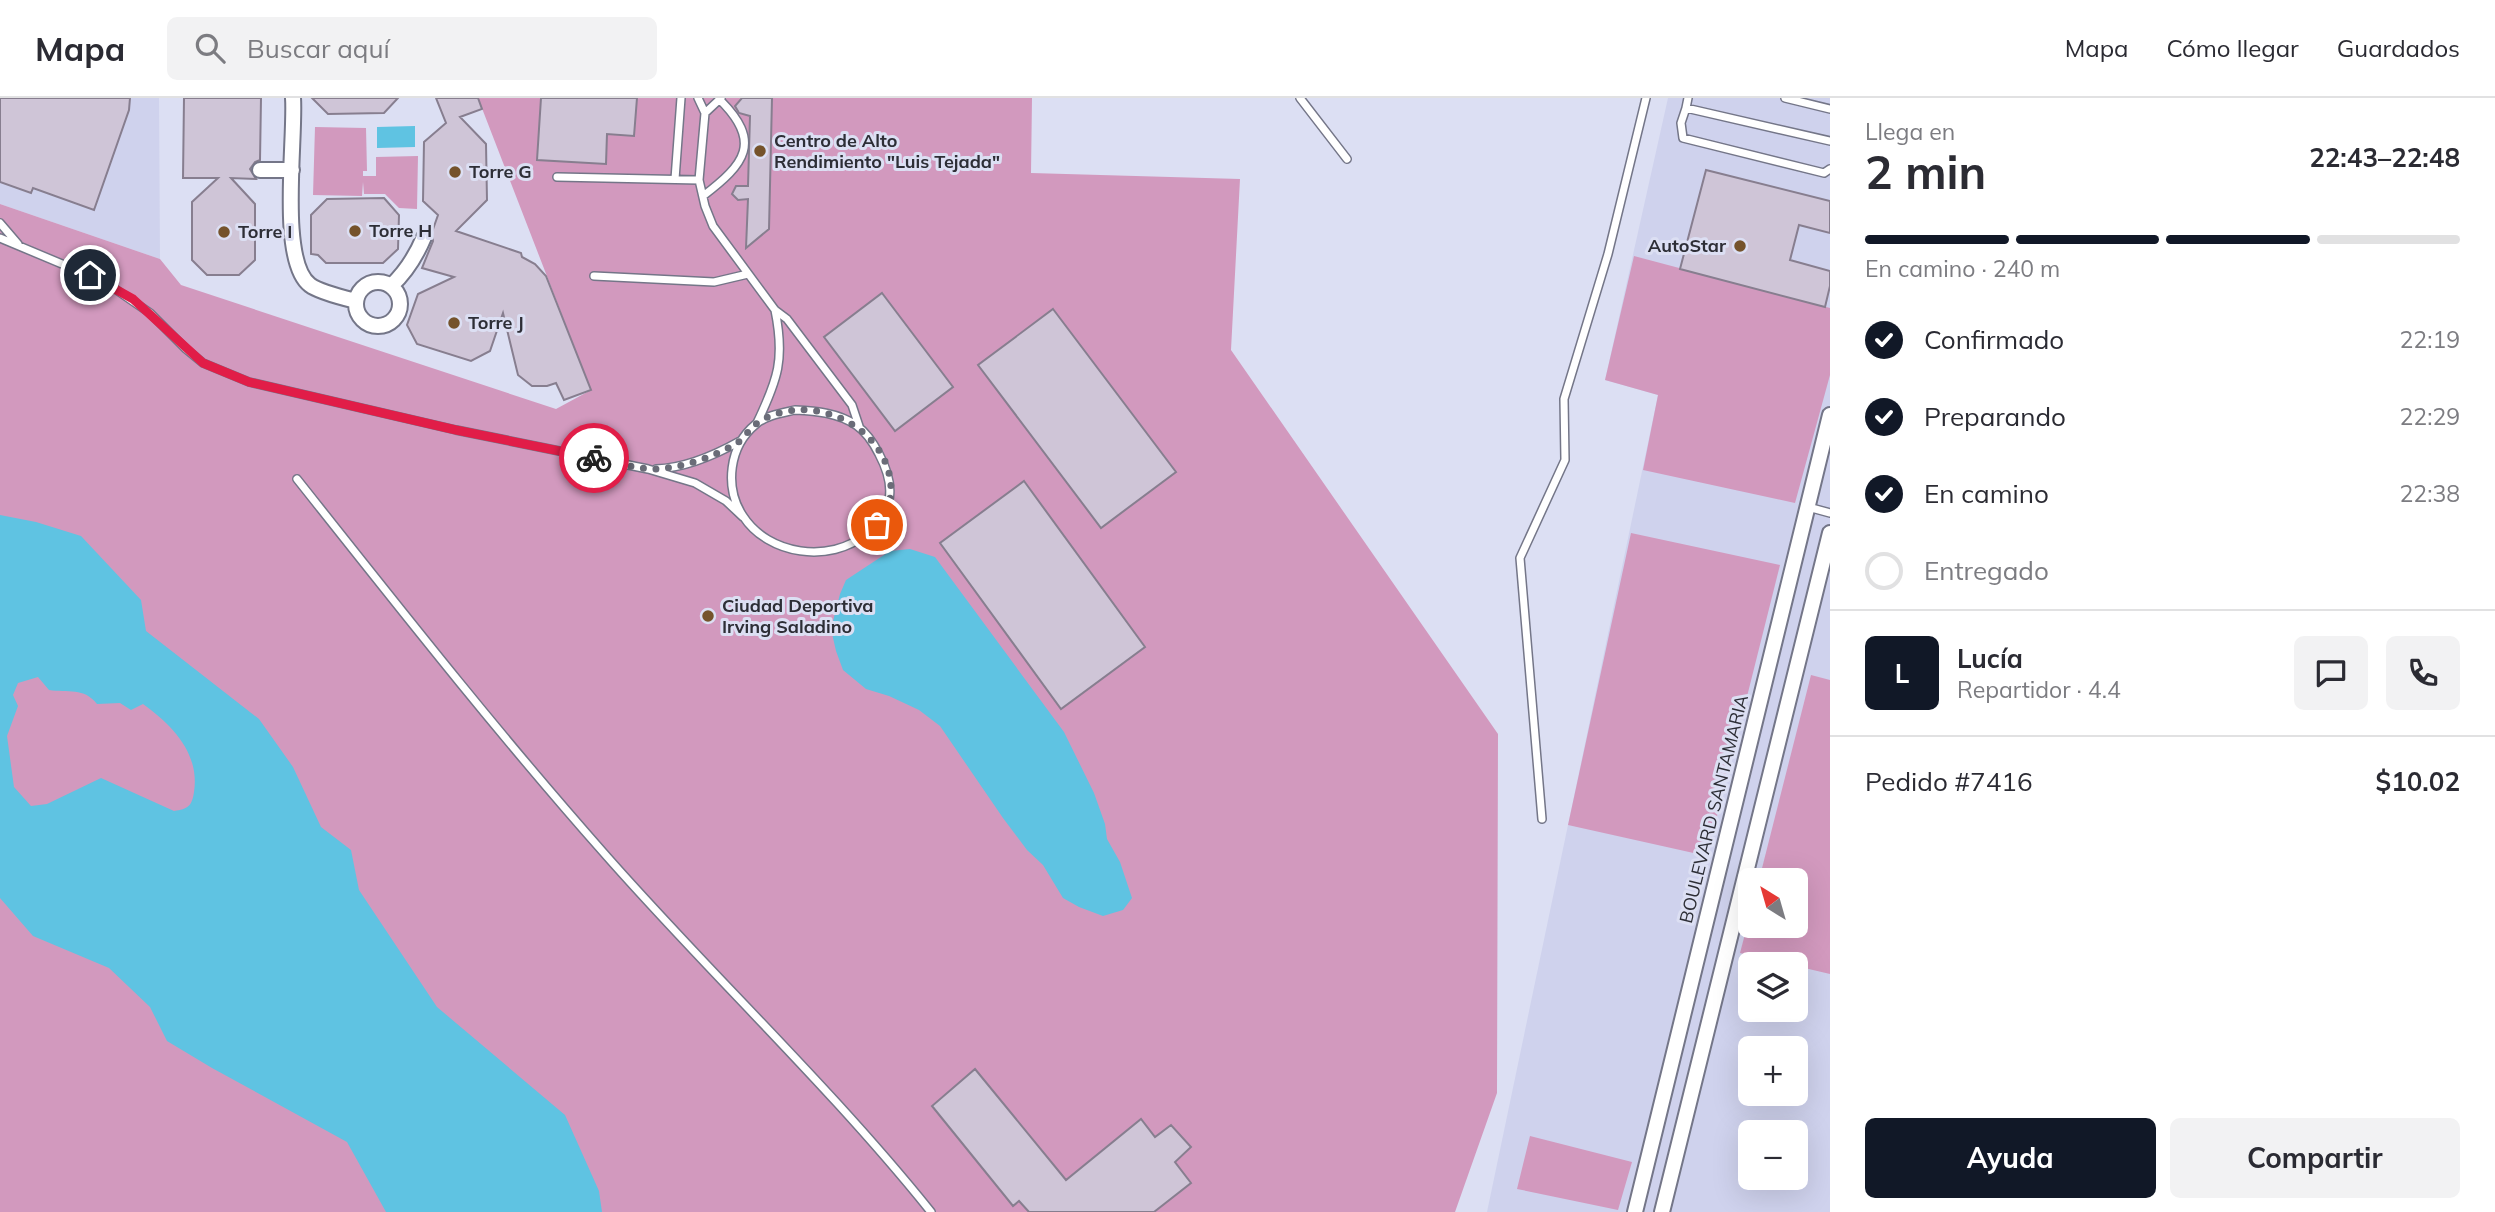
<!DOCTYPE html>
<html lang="es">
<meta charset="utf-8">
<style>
body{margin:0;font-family:Mulish,sans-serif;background:#f2f2f3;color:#2b2b33;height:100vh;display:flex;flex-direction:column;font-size:26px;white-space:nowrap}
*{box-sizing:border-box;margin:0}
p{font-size:23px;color:#7c7c81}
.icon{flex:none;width:38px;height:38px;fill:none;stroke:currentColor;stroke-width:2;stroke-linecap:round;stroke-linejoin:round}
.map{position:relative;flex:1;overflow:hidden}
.sheet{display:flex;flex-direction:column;background:#fff;width:665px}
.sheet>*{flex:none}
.needle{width:46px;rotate:323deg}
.tools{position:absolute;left:1738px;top:770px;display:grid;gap:14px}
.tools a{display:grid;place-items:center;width:70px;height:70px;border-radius:10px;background:#fff;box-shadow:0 7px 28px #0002;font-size:35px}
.pin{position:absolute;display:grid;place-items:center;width:60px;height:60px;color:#fff;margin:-30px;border:4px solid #fff;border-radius:50%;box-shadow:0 2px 7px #0007}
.courier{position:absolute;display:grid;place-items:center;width:70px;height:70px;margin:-35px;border:5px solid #e11d48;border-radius:50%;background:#fff;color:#222;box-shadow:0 2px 9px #0007}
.summary em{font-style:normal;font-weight:700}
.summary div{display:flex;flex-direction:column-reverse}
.summary{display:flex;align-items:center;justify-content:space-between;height:119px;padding:0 35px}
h1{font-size:46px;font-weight:700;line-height:52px}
.bar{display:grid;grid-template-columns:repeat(4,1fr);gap:10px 7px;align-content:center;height:84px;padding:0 35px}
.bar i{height:9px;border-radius:5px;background:#e1e1e2}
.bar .active{background:#111827}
.bar p{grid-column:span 4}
.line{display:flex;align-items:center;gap:18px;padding:0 35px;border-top:2px solid #e1e1e2}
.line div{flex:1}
.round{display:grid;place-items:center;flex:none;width:74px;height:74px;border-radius:10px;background:#f2f2f3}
ol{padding:0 35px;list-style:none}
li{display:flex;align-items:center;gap:21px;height:77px}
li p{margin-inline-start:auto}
li .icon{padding:7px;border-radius:50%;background:#111827;color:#fff;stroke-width:4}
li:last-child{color:#7c7c81}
li i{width:38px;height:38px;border:4px solid #e1e1e2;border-radius:50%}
.primary-button{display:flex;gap:14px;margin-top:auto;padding:14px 35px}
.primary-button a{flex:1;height:80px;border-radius:10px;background:#111827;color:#fff;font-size:28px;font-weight:700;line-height:80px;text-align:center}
.primary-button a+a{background:#f2f2f3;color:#2b2b33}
header{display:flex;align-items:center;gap:42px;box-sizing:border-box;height:98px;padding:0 35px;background:#fff;border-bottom:2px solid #e1e1e2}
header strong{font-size:33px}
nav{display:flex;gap:38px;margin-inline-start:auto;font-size:24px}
.search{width:490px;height:63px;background:#f2f2f3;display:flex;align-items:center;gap:18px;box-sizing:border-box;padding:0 24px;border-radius:10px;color:#7c7c81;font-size:26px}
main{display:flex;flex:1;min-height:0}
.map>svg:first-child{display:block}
.built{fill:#cfd2ed;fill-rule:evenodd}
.green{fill:#d299be}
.water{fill:#5fc3e2;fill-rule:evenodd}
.building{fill:#cfc5d7;stroke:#877e8f;stroke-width:2}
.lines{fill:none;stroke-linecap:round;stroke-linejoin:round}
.lane-casing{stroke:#747688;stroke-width:10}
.street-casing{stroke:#747688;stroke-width:18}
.lane{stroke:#fff;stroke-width:7}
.street{stroke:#fff;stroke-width:14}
.done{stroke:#6a6c78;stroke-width:7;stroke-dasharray:0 12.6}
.route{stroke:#e11d48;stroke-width:9}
.poi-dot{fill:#75532b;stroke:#dcdff3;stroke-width:2.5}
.labels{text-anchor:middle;stroke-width:6;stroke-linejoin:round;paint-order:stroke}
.poi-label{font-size:18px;font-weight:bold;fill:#2d2e36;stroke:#dcdff3;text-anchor:start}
.street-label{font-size:18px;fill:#2d2e36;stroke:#dcdff3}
</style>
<header>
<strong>Mapa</strong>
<div class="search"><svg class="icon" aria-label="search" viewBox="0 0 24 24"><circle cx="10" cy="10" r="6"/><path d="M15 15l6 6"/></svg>Buscar aquí</div>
<nav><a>Mapa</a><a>Cómo llegar</a><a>Guardados</a></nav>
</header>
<main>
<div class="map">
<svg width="1830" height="1114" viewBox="0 0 1830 1114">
<rect width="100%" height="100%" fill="#dcdff3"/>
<path class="built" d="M 0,0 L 159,0 L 160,161 L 0,106 Z
M 1668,0 L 1830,0 L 1830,1114 L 1487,1114 L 1658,297 L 1605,282 ZM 1750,782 L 1796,782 L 1796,828 L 1750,828 ZM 1750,866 L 1796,866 L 1796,912 L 1750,912 ZM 1750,950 L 1796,950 L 1796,996 L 1750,996 ZM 1750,1034 L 1796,1034 L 1796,1080 L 1750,1080 Z"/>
<path class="green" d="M 478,0 L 1032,0 L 1031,75 L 1240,81 L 1231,252 L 1498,636 L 1497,995 L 1455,1114 L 0,1114 L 0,106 L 160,161 L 181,187 L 556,311 L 591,292 Z
M 315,29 L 366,30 L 367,73 L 363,73 L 363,78 L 376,78 L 376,59 L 418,58 L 417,111 L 399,110 L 385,96 L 364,96 L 363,84 L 362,98 L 313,97 Z
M 1634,158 L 1830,210 L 1830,277 L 1795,405 L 1643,372 L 1658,297 L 1605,282 Z
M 1631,435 L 1780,467 L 1707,758 L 1568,727 Z
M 1811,577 L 1830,582 L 1830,876 L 1740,855 L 1750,817 L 1750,828 L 1796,828 L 1796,782 L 1759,782 Z
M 1530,1038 L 1632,1064 L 1618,1112 L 1517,1091 Z"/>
<path class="water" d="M 415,28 L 415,49 L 377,50 L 377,29 Z
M 0,417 L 36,424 L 81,438 L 141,502 L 146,533 L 259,621 L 293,669 L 321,729 L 351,752 L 359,792 L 437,909 L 565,1017 L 599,1093 L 602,1114 L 386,1114 L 347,1044 L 212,970 L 167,943 L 150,909 L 109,870 L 33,838 L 0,800 ZM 38,579 L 49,592 C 68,595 84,589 97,606 L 120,605 L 131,612 L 143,606 C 172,627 200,655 194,694 C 192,708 188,711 174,713 L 101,680 L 47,706 L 31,708 L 14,689 L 7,638 L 18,608 L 13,597 L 18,585 Z
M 910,451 L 935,459 L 1064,634 L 1094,695 L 1105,726 L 1107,741 L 1120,764 L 1132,800 L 1123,812 L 1103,818 L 1079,809 L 1063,800 L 1043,767 L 1027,752 L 1003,720 L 940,628 L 919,612 L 889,598 L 866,591 L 843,572 L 836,553 L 831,531 L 840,496 L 846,482 L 890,453 Z"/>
<path class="building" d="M 0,0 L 130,0 L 129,12 L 94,112 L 33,90 L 31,95 L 0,84 Z
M 184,0 L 261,0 L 260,62 L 255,64 L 250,71 L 256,81 L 231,80 L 255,106 L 255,162 L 239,177 L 207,177 L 192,162 L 192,104 L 218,80 L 183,80 Z
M 312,0 L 398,0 L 384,15 L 328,16 Z
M 436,0 L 478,0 L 482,11 L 460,19 L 486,46 L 487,102 L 456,133 L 521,155 L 522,159 L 535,166 L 546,178 L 591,292 L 564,302 L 556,285 L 547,288 L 532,288 L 518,277 L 503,215 L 490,253 L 471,263 L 417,246 L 407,227 L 418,196 L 454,179 L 422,170 L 433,143 L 432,134 L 438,117 L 423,103 L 424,44 L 446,25 Z
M 541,0 L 637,0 L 634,38 L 607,36 L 606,66 L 537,62 Z
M 742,0 L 772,0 L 769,131 L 746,150 L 748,101 L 738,102 L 732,96 L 736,88 L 748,88 L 750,18 L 739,15 L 735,8 Z
M 1706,72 L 1830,103 L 1830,135 L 1799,127 L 1790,162 L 1830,173 L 1830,188 L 1825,209 L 1680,171 Z
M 384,100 L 399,117 L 398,151 L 383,165 L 326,165 L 318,157 L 311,156 L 311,117 L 327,101 Z
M 882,195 L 953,289 L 895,333 L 824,239 Z
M 1053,211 L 1176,374 L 1101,430 L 978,267 Z
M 1024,383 L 1145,549 L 1061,611 L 940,445 Z
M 975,971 L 1066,1082 L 1141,1021 L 1155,1039 L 1171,1027 L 1191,1049 L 1175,1064 L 1191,1085 L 1154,1114 L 1029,1114 L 1019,1103 L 1013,1108 L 932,1008 Z"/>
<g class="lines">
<g class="lane-casing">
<path id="lane" d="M 698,0 L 705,15 L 699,82 L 705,108 L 713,128 L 775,212 L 787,221 L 852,307 L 859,328
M 1300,0 L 1347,61
M 1688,0 L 1686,10 L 1830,43
M 1785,0 L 1830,11
M 1686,10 L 1681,25 L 1683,40 L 1824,75 L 1830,71
M 705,15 L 721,0
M 557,79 L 699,82
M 675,81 L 681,0
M 703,98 C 745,66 763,44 719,1
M 0,125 L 18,146
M 0,140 L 105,184 L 150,215 L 186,251 L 203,265 L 249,284 L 456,332 L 648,371 L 695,385 L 726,403 L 743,419
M 594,178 L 714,184 L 748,176
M 795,312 C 817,313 838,315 856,327 C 866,334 874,346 879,356 C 896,388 894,413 866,436 C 830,466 768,457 743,418 C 724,389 729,348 756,326 C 767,317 782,315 795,312 Z
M 757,325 C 778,281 785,261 775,212
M 656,371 C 686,370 715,357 740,343
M 297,381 C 397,507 496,633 603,754 C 710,876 829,987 931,1114
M 1808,409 L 1830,415
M 1542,721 L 1520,460 L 1565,362 L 1564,301 L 1608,156 L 1646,0"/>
</g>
<g class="street-casing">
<path id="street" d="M 293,0 C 296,39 278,163 310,187 C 319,194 344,200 356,203
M 260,72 L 292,72
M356 206a22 22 0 1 1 44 0a22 22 0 1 1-44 0Z
M 391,188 C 406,174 416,158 424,139
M 1635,1114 L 1830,317
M 1662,1114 L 1830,435"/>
</g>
<use href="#lane" class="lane"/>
<use href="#street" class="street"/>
</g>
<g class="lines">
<path class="done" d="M 594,360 C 617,364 643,374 667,370 C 691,367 717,357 737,345 C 745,340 749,331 756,326 C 766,318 783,313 796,312 C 842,309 891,343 891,392 C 891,405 884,416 877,427"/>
<path class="route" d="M 90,177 L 133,201 L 203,265 L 249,284 L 456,332 L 594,360"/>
</g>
<g class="poi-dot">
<circle cx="760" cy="53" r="7"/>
<circle cx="455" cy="74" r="7"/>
<circle cx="355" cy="133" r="7"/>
<circle cx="224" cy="134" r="7"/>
<circle cx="1740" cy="148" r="7"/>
<circle cx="454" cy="225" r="7"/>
<circle cx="708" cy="518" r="7"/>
</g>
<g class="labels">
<g class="poi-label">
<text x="774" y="49">Centro de Alto<tspan x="774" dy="21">Rendimiento "Luis Tejada"</tspan></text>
<text x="469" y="80">Torre G</text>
<text x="369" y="139">Torre H</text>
<text x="238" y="140">Torre I</text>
<text x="1726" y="154" text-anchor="end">AutoStar</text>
<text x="468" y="231">Torre J</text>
<text x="722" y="514">Ciudad Deportiva<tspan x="722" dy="21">Irving Saladino</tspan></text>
</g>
<g class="street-label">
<text transform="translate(1714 711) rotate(-76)" y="6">BOULEVARD SANTAMARIA</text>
</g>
</g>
</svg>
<div class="tools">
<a><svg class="needle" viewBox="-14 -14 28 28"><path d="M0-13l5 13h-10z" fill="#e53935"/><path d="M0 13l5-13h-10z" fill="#7c7c81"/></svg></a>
<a><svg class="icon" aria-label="layers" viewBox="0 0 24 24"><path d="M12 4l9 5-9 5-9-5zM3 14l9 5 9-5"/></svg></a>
<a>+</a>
<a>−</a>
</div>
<div class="pin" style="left:877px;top:427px;background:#ea580c"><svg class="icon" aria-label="bag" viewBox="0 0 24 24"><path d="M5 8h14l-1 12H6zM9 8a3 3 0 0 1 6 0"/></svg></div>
<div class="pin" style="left:90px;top:177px;background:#1f2937"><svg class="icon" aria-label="home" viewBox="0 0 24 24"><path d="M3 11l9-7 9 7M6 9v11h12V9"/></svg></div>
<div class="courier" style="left:594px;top:360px"><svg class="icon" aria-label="bike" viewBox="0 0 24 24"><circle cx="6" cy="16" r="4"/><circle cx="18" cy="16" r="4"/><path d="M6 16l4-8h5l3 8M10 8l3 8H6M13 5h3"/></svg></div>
</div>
<section class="sheet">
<div class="summary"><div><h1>2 min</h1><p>Llega en</p></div><em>22:43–22:48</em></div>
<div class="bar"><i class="active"></i><i class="active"></i><i class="active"></i><i></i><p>En camino · 240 m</p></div>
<ol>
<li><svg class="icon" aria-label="check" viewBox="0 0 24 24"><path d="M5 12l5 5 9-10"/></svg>Confirmado<p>22:19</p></li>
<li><svg class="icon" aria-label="check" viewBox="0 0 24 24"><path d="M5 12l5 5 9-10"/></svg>Preparando<p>22:29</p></li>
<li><svg class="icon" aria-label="check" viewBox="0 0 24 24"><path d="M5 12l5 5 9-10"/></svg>En camino<p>22:38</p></li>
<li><i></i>Entregado</li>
</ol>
<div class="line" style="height:126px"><b class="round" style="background:#111827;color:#fff">L</b><div><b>Lucía</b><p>Repartidor · 4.4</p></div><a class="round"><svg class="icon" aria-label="chat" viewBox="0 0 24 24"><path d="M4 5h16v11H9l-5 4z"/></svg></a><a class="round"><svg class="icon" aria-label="phone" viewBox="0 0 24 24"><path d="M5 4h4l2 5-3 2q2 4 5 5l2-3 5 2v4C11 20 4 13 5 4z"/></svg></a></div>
<div class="line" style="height:91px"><div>Pedido #7416</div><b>$10.02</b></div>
<div class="primary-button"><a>Ayuda</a><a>Compartir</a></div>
</section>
</main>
